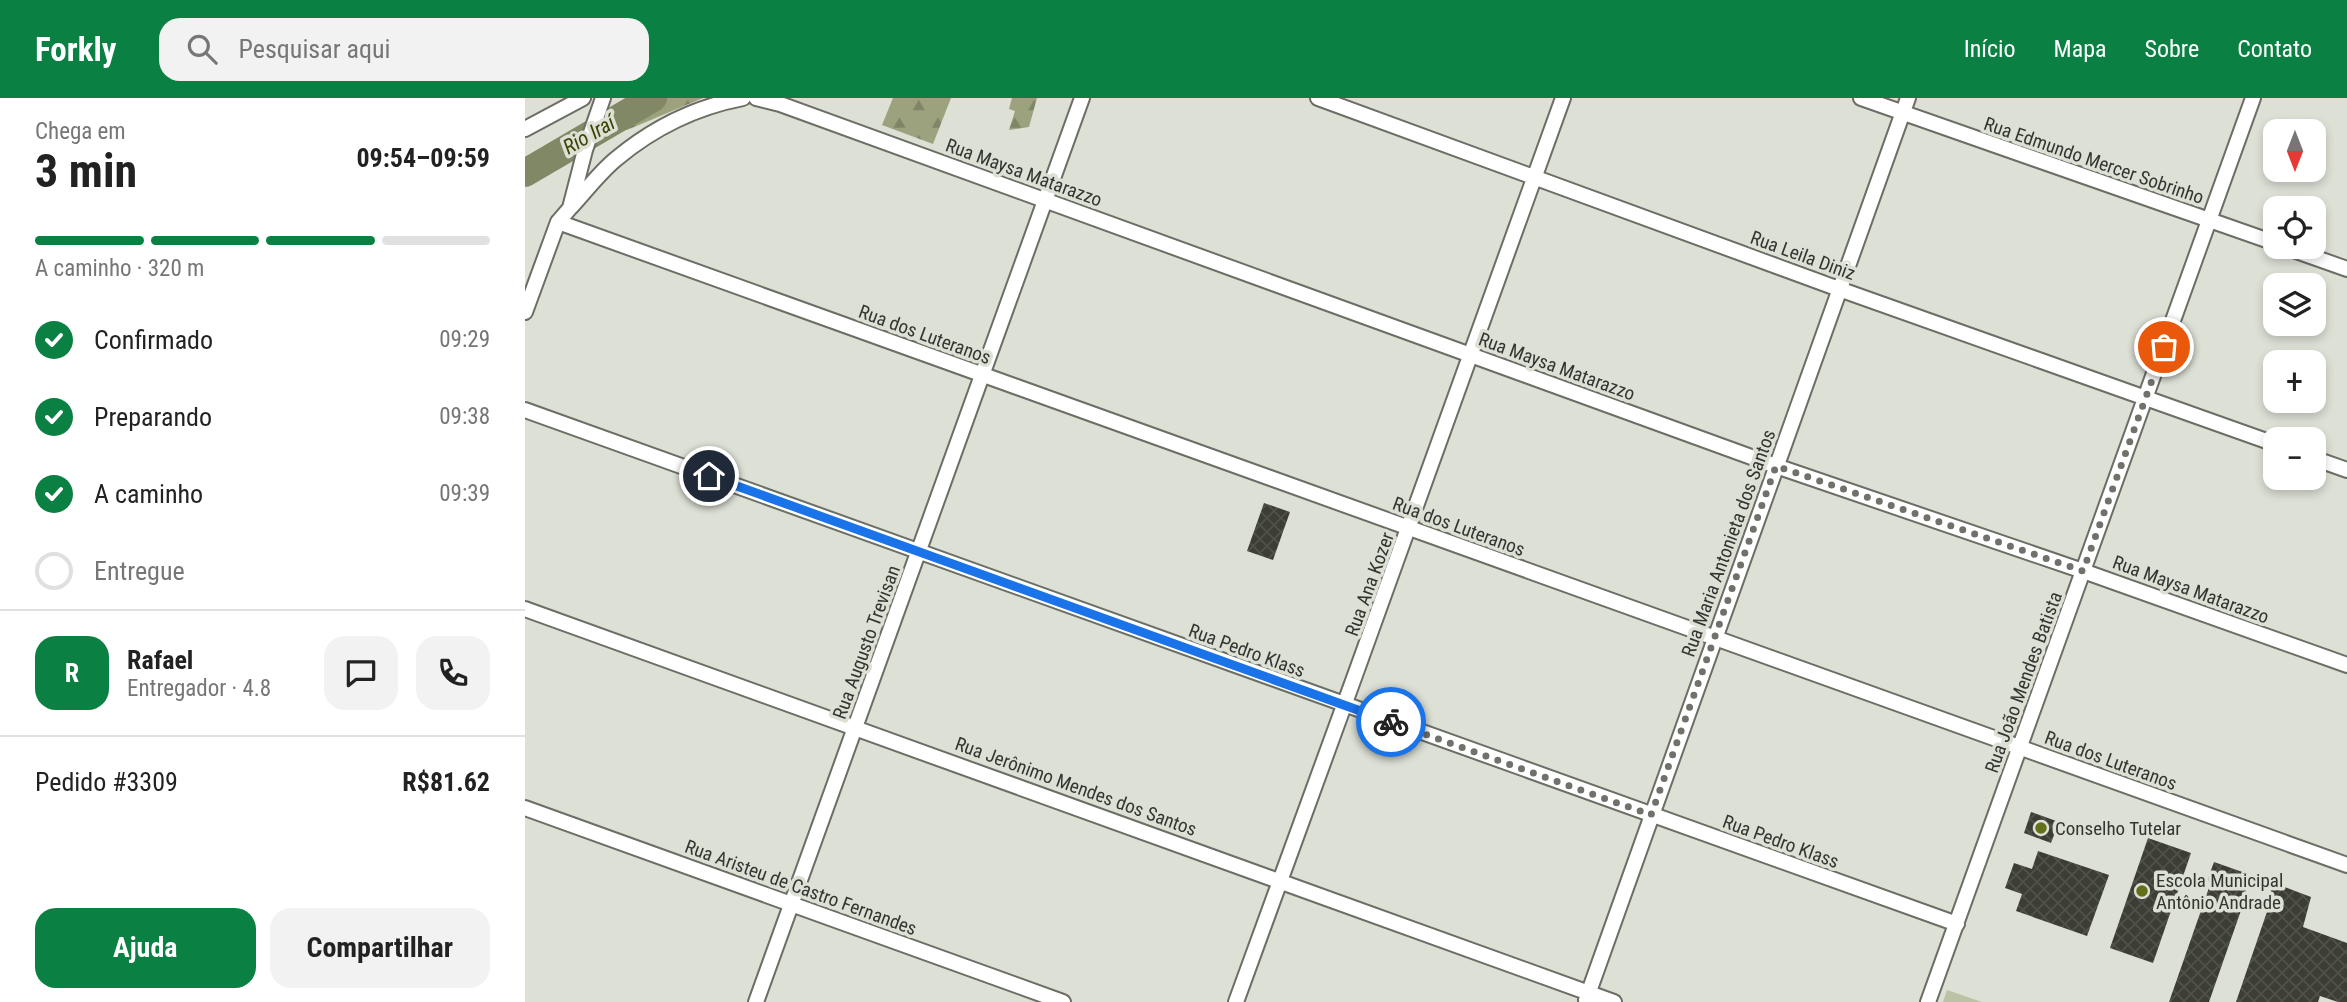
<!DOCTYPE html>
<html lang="pt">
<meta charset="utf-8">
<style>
body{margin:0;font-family:"Roboto Condensed",sans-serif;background:#f2f2f2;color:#222;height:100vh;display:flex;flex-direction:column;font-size:26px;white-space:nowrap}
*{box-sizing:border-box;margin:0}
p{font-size:23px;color:#767676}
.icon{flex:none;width:38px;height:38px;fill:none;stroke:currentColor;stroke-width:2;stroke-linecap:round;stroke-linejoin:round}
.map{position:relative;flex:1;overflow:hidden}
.details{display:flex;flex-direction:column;background:#fff;width:525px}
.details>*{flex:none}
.needle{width:46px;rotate:180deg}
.tools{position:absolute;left:1738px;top:21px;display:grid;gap:14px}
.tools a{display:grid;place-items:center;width:63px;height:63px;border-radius:14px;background:#fff;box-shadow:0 4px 10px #0003;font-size:35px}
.pin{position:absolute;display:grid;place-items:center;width:60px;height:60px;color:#fff;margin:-30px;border:4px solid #fff;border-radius:50%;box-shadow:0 2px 7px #0007}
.courier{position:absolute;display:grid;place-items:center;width:70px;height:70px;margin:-35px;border:5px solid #1a73e8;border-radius:50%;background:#fff;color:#222;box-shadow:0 2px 9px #0007}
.summary em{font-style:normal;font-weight:700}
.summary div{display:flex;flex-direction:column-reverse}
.summary{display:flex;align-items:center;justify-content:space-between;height:119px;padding:0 35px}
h1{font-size:46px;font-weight:700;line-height:52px}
.bar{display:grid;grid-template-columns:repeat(4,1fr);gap:10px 7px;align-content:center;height:84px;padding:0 35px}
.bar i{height:9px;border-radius:5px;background:#e0e0e0}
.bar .current{background:#0b8043}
.bar p{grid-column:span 4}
.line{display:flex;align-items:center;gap:18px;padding:0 35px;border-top:2px solid #e0e0e0}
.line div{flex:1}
.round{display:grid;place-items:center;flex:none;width:74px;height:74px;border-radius:21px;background:#f2f2f2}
ol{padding:0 35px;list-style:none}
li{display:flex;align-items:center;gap:21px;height:77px}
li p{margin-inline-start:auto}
li .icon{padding:7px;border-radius:50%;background:#0b8043;color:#fff;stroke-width:4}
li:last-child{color:#767676}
li i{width:38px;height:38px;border:4px solid #e0e0e0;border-radius:50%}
.button{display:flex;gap:14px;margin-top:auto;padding:14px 35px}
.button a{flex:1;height:80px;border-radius:21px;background:#0b8043;color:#fff;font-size:28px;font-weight:700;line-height:80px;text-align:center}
.button a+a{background:#f2f2f2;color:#222}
header{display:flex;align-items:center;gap:42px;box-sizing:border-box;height:98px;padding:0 35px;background:#0b8043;color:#fff}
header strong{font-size:33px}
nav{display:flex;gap:38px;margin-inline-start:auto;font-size:24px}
.search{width:490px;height:63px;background:#f2f2f2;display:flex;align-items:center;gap:18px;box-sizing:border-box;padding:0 24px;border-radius:21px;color:#767676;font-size:26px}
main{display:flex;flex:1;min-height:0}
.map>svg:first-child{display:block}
.forest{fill:url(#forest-firs)}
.park{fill:#bcc2a5}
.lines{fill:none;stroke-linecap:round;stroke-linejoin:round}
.river{stroke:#818865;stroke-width:28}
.building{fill:url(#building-cross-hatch)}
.minor-casing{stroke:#6b6e64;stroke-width:18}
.minor{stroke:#fff;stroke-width:14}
.done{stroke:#6f716a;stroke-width:7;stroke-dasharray:0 12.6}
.route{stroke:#1a73e8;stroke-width:9}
.poi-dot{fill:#647019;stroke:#dde0d5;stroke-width:2.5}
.labels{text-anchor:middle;stroke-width:7;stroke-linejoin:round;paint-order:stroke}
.street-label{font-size:19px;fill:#343531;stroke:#dde0d5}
.poi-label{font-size:19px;fill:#343531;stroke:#dde0d5;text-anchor:start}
.water-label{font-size:21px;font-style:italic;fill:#3c4403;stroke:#dde0d5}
</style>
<header>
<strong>Forkly</strong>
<div class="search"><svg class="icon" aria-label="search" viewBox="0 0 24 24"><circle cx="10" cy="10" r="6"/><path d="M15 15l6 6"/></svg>Pesquisar aqui</div>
<nav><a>Início</a><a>Mapa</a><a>Sobre</a><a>Contato</a></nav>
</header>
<main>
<section class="details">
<div class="summary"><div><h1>3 min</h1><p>Chega em</p></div><em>09:54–09:59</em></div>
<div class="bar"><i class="current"></i><i class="current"></i><i class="current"></i><i></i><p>A caminho · 320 m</p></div>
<ol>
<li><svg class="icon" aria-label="check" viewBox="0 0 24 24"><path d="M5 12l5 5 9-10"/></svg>Confirmado<p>09:29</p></li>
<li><svg class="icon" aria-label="check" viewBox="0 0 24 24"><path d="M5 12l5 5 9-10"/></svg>Preparando<p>09:38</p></li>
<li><svg class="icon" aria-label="check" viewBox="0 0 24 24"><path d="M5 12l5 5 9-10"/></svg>A caminho<p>09:39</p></li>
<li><i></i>Entregue</li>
</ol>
<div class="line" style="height:126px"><b class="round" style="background:#0b8043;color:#fff">R</b><div><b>Rafael</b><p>Entregador · 4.8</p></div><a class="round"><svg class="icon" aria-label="chat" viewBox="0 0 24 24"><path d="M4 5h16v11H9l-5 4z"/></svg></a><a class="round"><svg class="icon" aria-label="phone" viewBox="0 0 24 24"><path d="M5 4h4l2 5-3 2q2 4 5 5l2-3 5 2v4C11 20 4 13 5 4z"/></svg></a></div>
<div class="line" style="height:91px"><div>Pedido #3309</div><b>R$81.62</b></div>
<div class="button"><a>Ajuda</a><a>Compartilhar</a></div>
</section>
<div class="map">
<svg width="1822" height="904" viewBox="0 0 1822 904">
<defs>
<pattern id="forest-firs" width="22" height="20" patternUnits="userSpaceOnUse" patternTransform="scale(1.75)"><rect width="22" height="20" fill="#9ba27d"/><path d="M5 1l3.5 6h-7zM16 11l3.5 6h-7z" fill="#7f8567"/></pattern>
<pattern id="building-cross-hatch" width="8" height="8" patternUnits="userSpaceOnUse" patternTransform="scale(1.75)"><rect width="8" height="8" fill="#3c3e35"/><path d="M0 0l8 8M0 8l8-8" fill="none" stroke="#50524a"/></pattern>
</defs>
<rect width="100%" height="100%" fill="#dde0d5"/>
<path class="forest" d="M 126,0 L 178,0 L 102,32 L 83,33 L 87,21 Z
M 368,0 L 426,0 L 408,46 L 357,27 Z
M 487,0 L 512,0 L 504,29 L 484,32 L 490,13 L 484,11 Z"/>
<path class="park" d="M 1422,892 L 1457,904 L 1418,904 Z"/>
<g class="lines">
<path class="river" d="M 0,75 L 128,0"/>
</g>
<path class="building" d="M 739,405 L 765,414 L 748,462 L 722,453 Z
M 1506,714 L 1534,724 L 1526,745 L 1499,735 Z
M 1623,740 L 1666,755 L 1628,865 L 1585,850 Z
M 1513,753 L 1584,777 L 1562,838 L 1491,813 L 1497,796 L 1480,790 L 1489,765 L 1507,771 Z
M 1689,764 L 1726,777 L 1718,801 L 1720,801 L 1684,904 L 1644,904 L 1686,784 L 1682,783 Z
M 1749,785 L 1786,799 L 1778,829 L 1822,845 L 1822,904 L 1813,904 L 1795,898 L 1793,904 L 1711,904 L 1745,805 L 1742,804 Z"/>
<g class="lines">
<g class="minor-casing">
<path id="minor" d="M 231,0 L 255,6 L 1251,368 L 1558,473 L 1822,567
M 793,0 L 1314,191 L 1750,346
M 1336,0 L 1750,145
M 0,31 L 58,0
M 46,109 C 60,94 74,75 91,61 C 128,30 171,9 218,0
M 33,124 L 1822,767
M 1760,149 L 1822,171
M 0,214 L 33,124 L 45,110 L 60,52 L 78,0
M 0,312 L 1432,826
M 1788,360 L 1822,372
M 0,511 L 1089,904
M 0,710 L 538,904
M 1061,902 L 1383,0
M 231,904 L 557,0
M 711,904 C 821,603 930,302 1038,0
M 1403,904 L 1728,0"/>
</g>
<use href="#minor" class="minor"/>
</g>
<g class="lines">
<path class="done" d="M 866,624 L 1126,717 L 1251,368 L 1558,473 L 1639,249"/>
<path class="route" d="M 184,378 L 866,624"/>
</g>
<g class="poi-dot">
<circle cx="1516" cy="730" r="7"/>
<circle cx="1617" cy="793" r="7"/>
</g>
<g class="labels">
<g class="street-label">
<text transform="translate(1569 62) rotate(19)" y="7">Rua Edmundo Mercer Sobrinho</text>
<text transform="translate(499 74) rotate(20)" y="7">Rua Maysa Matarazzo</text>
<text transform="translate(1278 157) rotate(20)" y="7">Rua Leila Diniz</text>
<text transform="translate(400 236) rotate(20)" y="7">Rua dos Luteranos</text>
<text transform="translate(1032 268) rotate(20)" y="7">Rua Maysa Matarazzo</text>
<text transform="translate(934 428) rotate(20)" y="7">Rua dos Luteranos</text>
<text transform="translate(1203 445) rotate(-70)" y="7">Rua Maria Antonieta dos Santos</text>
<text transform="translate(844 486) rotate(-70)" y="7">Rua Ana Kozer</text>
<text transform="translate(1666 491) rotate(20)" y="7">Rua Maysa Matarazzo</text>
<text transform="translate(341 544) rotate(-70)" y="7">Rua Augusto Trevisan</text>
<text transform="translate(722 552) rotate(20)" y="7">Rua Pedro Klass</text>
<text transform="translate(1498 584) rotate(-70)" y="7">Rua João Mendes Batista</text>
<text transform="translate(1586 662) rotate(20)" y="7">Rua dos Luteranos</text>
<text transform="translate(551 688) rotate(20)" y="7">Rua Jerônimo Mendes dos Santos</text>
<text transform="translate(1256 743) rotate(20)" y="7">Rua Pedro Klass</text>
<text transform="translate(276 789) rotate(20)" y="7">Rua Aristeu de Castro Fernandes</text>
</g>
<g class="poi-label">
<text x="1530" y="737">Conselho Tutelar</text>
<text x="1631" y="789">Escola Municipal<tspan x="1631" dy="22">Antônio Andrade</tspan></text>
</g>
<g class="water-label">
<text transform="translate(64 37) rotate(-30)" y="7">Rio Iraí</text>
</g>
</g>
</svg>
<div class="tools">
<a><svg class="needle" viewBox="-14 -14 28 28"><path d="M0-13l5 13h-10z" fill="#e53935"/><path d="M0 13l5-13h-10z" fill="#767676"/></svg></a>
<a><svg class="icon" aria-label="locate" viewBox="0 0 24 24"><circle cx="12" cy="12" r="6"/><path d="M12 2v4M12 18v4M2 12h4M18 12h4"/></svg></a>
<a><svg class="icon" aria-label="layers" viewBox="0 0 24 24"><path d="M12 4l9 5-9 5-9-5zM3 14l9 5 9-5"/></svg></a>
<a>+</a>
<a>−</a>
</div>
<div class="pin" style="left:1639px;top:249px;background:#ea580c"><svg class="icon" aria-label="bag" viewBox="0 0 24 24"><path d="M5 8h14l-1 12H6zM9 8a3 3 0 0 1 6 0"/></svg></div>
<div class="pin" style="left:184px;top:378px;background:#1f2937"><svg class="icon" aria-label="home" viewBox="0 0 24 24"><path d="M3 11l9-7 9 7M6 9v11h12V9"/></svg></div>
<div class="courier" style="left:866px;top:624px"><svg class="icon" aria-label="bike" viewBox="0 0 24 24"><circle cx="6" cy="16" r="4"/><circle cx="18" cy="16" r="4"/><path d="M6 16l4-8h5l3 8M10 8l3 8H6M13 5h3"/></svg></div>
</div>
</main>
